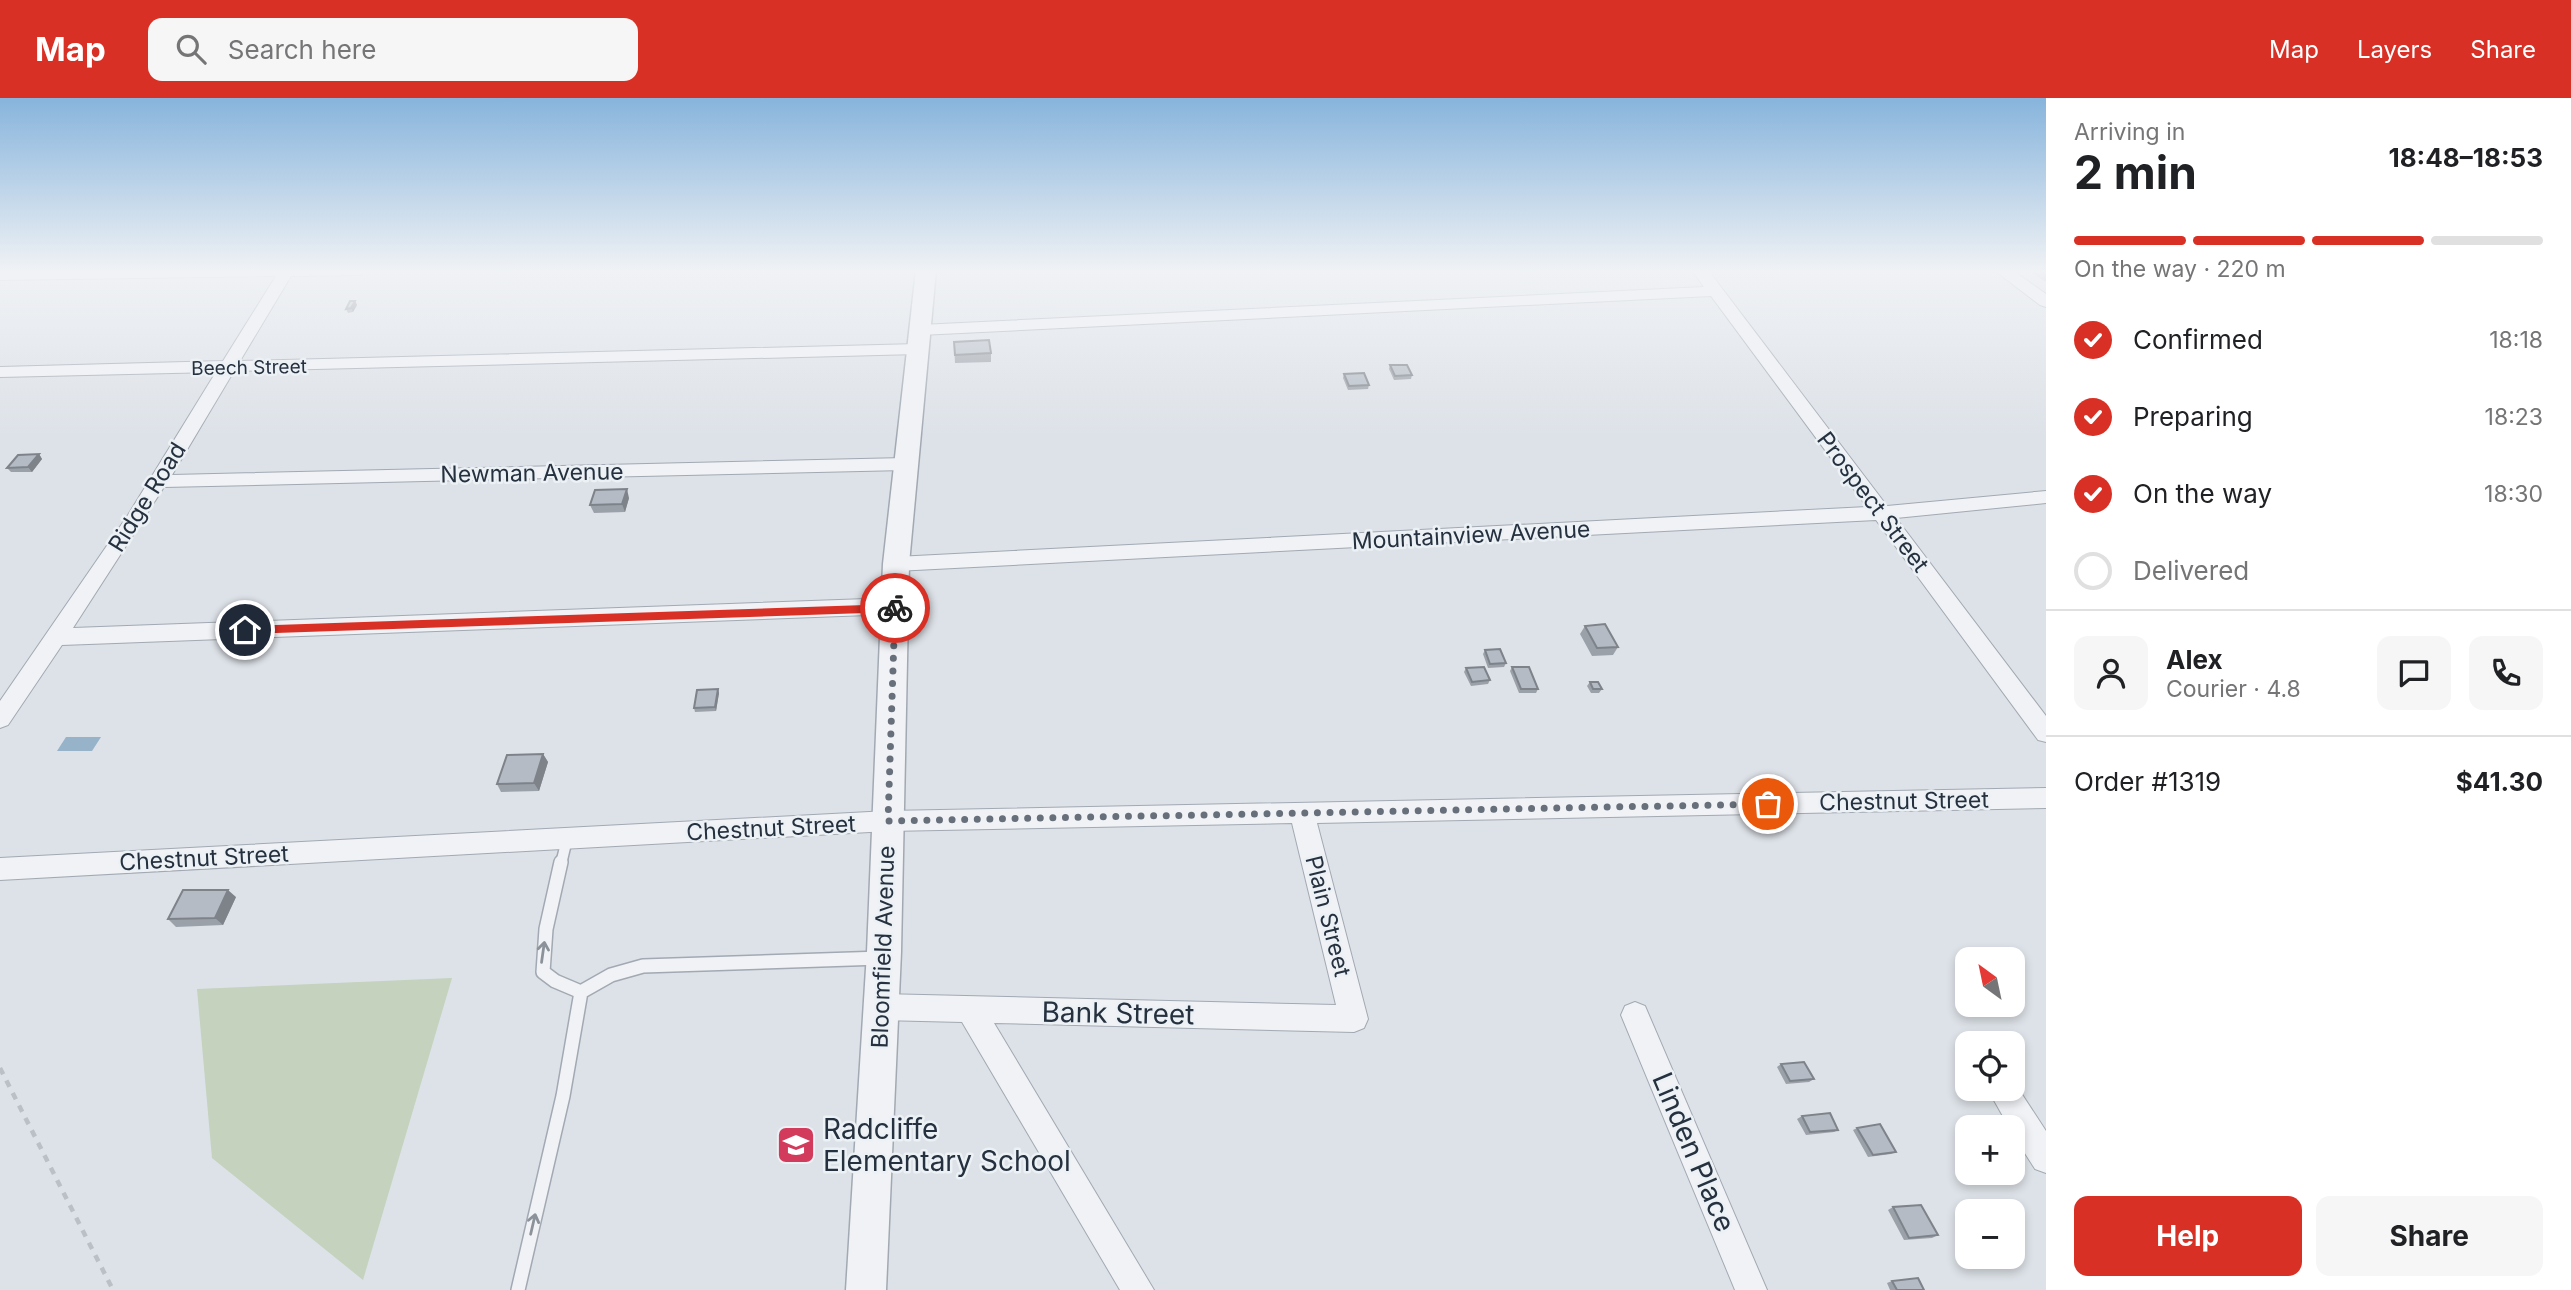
<!DOCTYPE html>
<meta charset="utf-8">
<style>
body{margin:0;font-family:Inter,sans-serif;background:#f6f6f6;color:#202124;height:100vh;display:flex;flex-direction:column;font-size:26px;white-space:nowrap}
*{box-sizing:border-box;margin:0}
p{font-size:23px;color:#757577}
.icon{flex:none;width:38px;height:38px;fill:none;stroke:currentColor;stroke-width:2;stroke-linecap:round;stroke-linejoin:round}
.map{position:relative;flex:1;overflow:hidden}
.side{display:flex;flex-direction:column;background:#fff;width:525px}
.side>*{flex:none}
.needle{width:46px;rotate:327deg}
.fabs{position:absolute;left:1955px;top:849px;display:grid;gap:14px}
.fabs a{display:grid;place-items:center;width:70px;height:70px;border-radius:14px;background:#fff;box-shadow:0 4px 10px #0003;font-size:35px}
.pin{position:absolute;display:grid;place-items:center;width:60px;height:60px;color:#fff;margin:-30px;border:4px solid #fff;border-radius:50%;box-shadow:0 2px 7px #0007}
.courier{position:absolute;display:grid;place-items:center;width:70px;height:70px;margin:-35px;border:5px solid #d93025;border-radius:50%;background:#fff;color:#222;box-shadow:0 2px 9px #0007}
.head em{font-style:normal;font-weight:700}
.head div{display:flex;flex-direction:column-reverse}
.head{display:flex;align-items:center;justify-content:space-between;height:119px;padding:0 28px}
h1{font-size:46px;font-weight:700;line-height:52px}
.bar{display:grid;grid-template-columns:repeat(4,1fr);gap:10px 7px;align-content:center;height:84px;padding:0 28px}
.bar i{height:9px;border-radius:5px;background:#e0e0e0}
.bar .active{background:#d93025}
.bar p{grid-column:span 4}
.line{display:flex;align-items:center;gap:18px;padding:0 28px;border-top:2px solid #e0e0e0}
.line div{flex:1}
.round{display:grid;place-items:center;flex:none;width:74px;height:74px;border-radius:14px;background:#f6f6f6}
ol{padding:0 28px;list-style:none}
li{display:flex;align-items:center;gap:21px;height:77px}
li p{margin-inline-start:auto}
li .icon{padding:7px;border-radius:50%;background:#d93025;color:#fff;stroke-width:4}
li:last-child{color:#757577}
li i{width:38px;height:38px;border:4px solid #e0e0e0;border-radius:50%}
.cta{display:flex;gap:14px;margin-top:auto;padding:14px 28px}
.cta a{flex:1;height:80px;border-radius:14px;background:#d93025;color:#fff;font-size:28px;font-weight:700;line-height:80px;text-align:center}
.cta a+a{background:#f6f6f6;color:#202124}
header{display:flex;align-items:center;gap:42px;box-sizing:border-box;height:98px;padding:0 35px;background:#d93025;color:#fff}
header strong{font-size:33px}
nav{display:flex;gap:38px;margin-inline-start:auto;font-size:24px}
.search{width:490px;height:63px;background:#f6f6f6;display:flex;align-items:center;gap:18px;box-sizing:border-box;padding:0 24px;border-radius:14px;color:#757577;font-size:26px}
main{display:flex;flex:1;min-height:0}
.map>svg:first-child{display:block}
.green{fill:#c4d2be}
.water{fill:#96b3ca}
.lines{fill:none;stroke-linecap:round;stroke-linejoin:round}
.service-far1-casing{stroke:#a2a9b2;stroke-width:13}
.service-casing{stroke:#a2a9b2;stroke-width:16}
.minor-casing{stroke:#a2a9b2;stroke-width:2}
.tertiary-casing{stroke:#a2a9b2;stroke-width:3}
.path{stroke:#bbc0c6;stroke-width:4.5;stroke-dasharray:7 7;stroke-linecap:butt}
.service-far1{stroke:#f0f2f6;stroke-width:10}
.service{stroke:#f0f2f6;stroke-width:13}
.minor{fill:#f0f2f6;fill-rule:evenodd}
.tertiary{fill:#f0f2f6;fill-rule:evenodd}
.wall{fill:#9ba1a9}
.shaded-wall{fill:#7e838a}
.building{fill:#b4bbc5;stroke:#7e838a;stroke-width:2}
.oneway{stroke:#8b929a}
.route{fill:#d93025}
.done{stroke:#666f7a;stroke-width:7;stroke-dasharray:0 12.6}
.labels{text-anchor:middle;stroke-width:5;stroke-linejoin:round;paint-order:stroke}
.far-street-label{font-size:19px;fill:#26313f;stroke:#ecf1f5}
.street-label{font-size:23px;fill:#26313f;stroke:#ecf1f5}
.near-street-label{font-size:28px;fill:#26313f;stroke:#ecf1f5}
.near-poi-label{font-size:28px;fill:#26313f;stroke:#ecf1f5;text-anchor:start}
</style>
<header>
<strong>Map</strong>
<div class="search"><svg class="icon" aria-label="search" viewBox="0 0 24 24"><circle cx="10" cy="10" r="6"/><path d="M15 15l6 6"/></svg>Search here</div>
<nav><a>Map</a><a>Layers</a><a>Share</a></nav>
</header>
<main>
<div class="map">
<svg width="2046" height="1192" viewBox="0 0 2046 1192">
<rect width="100%" height="100%" fill="#dde2e8"/>
<path class="green" d="M 452,880 L 363,1182 L 212,1060 L 197,891 Z"/>
<path class="water" d="M 66,639 L 101,639 L 92,653 L 57,653 Z"/>
<g class="lines">
<g class="service-far1-casing">
<path id="service-far1" d="M 561,766 L 567,741"/>
</g>
<g class="service-casing">
<path id="service" d="M 581,894 L 611,877 L 643,868 L 881,860
M 518,1192 L 563,998 L 581,894 L 555,883 L 543,874 L 546,831 L 561,764"/>
</g>
<g class="minor-casing">
<path id="minor" d="M 0,172 L 368,172 L 360,177 L 291,178 L 240,263 L 918,246 L 926,251 L 918,256 L 234,273 L 172,377 L 905,360 L 914,366 L 905,372 L 164,389 L 73,530 L 895,500 L 903,503 L 906,508 L 903,513 L 895,516 L 62,547 L 8,627 L 0,630 L 0,603 L 128,417 L 216,274 L 0,279 L 0,269 L 223,263 L 276,178 L 0,182 Z
M 1692,172 L 1708,172 L 1887,408 L 2046,393 L 2046,405 L 1896,420 L 2046,618 L 2046,644 L 2038,642 L 1876,422 L 896,473 L 889,471 L 886,466 L 889,461 L 896,459 L 1867,409 L 1711,198 L 920,237 L 912,232 L 920,227 L 1704,189 Z
M 1994,172 L 2012,172 L 2046,196 L 2046,209 L 2040,207 Z
M 2046,690 L 2046,710 L 1317,725 L 1368,921 L 1364,930 L 1354,934 L 994,925 L 1154,1192 L 1120,1192 L 962,924 L 881,922 L 871,918 L 867,909 L 871,900 L 881,896 L 1336,907 L 1292,725 L 888,733 L 0,782 L 0,760 L 888,713 Z
M 1635,904 L 1645,908 L 1767,1192 L 1735,1192 L 1621,917 L 1625,908 Z
M 2012,981 L 2046,1033 L 2046,1075 L 2035,1071 L 2012,1035 L 2012,1029 L 2009,1029 L 1987,990 L 2012,990 Z"/>
</g>
<g class="tertiary-casing">
<path id="tertiary" d="M 916,172 L 936,172 L 909,466 L 901,854 L 886,1192 L 846,1192 L 867,854 L 883,466 Z"/>
</g>
<path class="path" d="M 0,970 L 113,1192"/>
<use href="#service-far1" class="service-far1"/>
<use href="#service" class="service"/>
<use href="#minor" class="minor"/>
<use href="#tertiary" class="tertiary"/>
</g>
<path class="wall" d="M 2033,172 L 2046,172 L 2046,183 L 2044,183 L 2031,174 Z
M 355,203 L 357,207 L 353,214 L 348,215 L 346,211 Z
M 954,244 L 991,255 L 991,264 L 955,265 Z
M 1390,267 L 1412,277 L 1411,281 L 1394,282 L 1389,271 Z
M 1344,276 L 1369,287 L 1368,291 L 1348,292 L 1343,280 Z
M 39,356 L 42,361 L 32,374 L 11,374 L 7,370 Z
M 629,400 L 625,414 L 594,415 L 590,407 Z
M 1585,528 L 1618,549 L 1613,557 L 1592,558 L 1580,536 Z
M 1485,552 L 1506,565 L 1504,569 L 1488,570 L 1483,556 Z
M 1512,569 L 1538,591 L 1536,595 L 1519,595 L 1510,573 Z
M 1466,570 L 1490,582 L 1488,586 L 1471,588 L 1464,574 Z
M 1590,584 L 1602,591 L 1599,595 L 1591,595 L 1587,588 Z
M 719,595 L 716,613 L 695,614 L 694,610 Z
M 543,656 L 548,664 L 539,693 L 501,694 L 497,686 Z
M 236,799 L 223,827 L 176,829 L 168,821 Z
M 1781,966 L 1814,981 L 1809,984 L 1786,986 L 1777,969 Z
M 1802,1018 L 1838,1032 L 1834,1034 L 1806,1037 L 1797,1021 Z
M 1857,1030 L 1896,1054 L 1891,1056 L 1868,1059 L 1853,1032 Z
M 1893,1109 L 1938,1137 L 1932,1140 L 1904,1142 L 1888,1112 Z
M 1892,1183 L 1924,1192 L 1890,1192 L 1887,1185 Z"/>
<path class="shaded-wall" d="M 355,203 L 357,207 L 353,214 L 351,210 Z
M 39,356 L 42,361 L 32,374 L 28,369 Z
M 627,391 L 629,400 L 625,414 L 622,406 Z
M 718,591 L 719,595 L 716,613 L 715,609 Z
M 543,656 L 548,664 L 539,693 L 534,685 Z
M 228,792 L 236,799 L 223,827 L 215,820 Z"/>
<path class="building" d="M 350,203 L 355,203 L 351,210 L 346,211 Z
M 989,242 L 991,255 L 955,257 L 954,244 Z
M 1390,267 L 1407,267 L 1412,277 L 1395,278 Z
M 1364,275 L 1369,287 L 1349,288 L 1344,276 Z
M 39,356 L 28,369 L 7,370 L 18,357 Z
M 627,391 L 622,406 L 590,407 L 595,392 Z
M 1605,526 L 1618,549 L 1597,550 L 1585,528 Z
M 1500,551 L 1506,565 L 1490,566 L 1485,552 Z
M 1484,569 L 1490,582 L 1472,584 L 1466,570 Z
M 1512,569 L 1529,569 L 1538,591 L 1521,591 Z
M 1590,584 L 1598,584 L 1602,591 L 1593,591 Z
M 718,591 L 715,609 L 694,610 L 697,592 Z
M 543,656 L 534,685 L 497,686 L 507,657 Z
M 183,792 L 228,792 L 215,820 L 168,821 Z
M 1804,964 L 1814,981 L 1790,983 L 1781,966 Z
M 1830,1015 L 1838,1032 L 1810,1034 L 1802,1018 Z
M 1880,1026 L 1896,1054 L 1873,1057 L 1857,1030 Z
M 1921,1107 L 1938,1137 L 1909,1140 L 1893,1109 Z
M 1918,1180 L 1924,1192 L 1897,1192 L 1892,1183 Z"/>
<defs><path id="oneway-shaft" d="M-6 0H5M1.5-3L5.5 0L1.5 3" fill="none" stroke-width="1.6" stroke-linecap="round" stroke-linejoin="round" transform="scale(1.75)"/></defs>
<g class="oneway">
<use href="#oneway-shaft" transform="translate(543 854) rotate(-82)"/>
<use href="#oneway-shaft" transform="translate(533 1126) rotate(-77)"/>
</g>
<linearGradient id="sky" x2="0" y2="1"><stop stop-color="#87b4dc"/><stop offset="0.51" stop-color="#f0f2f5"/><stop offset="1" stop-color="#f0f2f5" stop-opacity="0"/></linearGradient>
<rect width="2046" height="339" fill="url(#sky)"/>
<path class="route" d="M 895,506 L 900,510 L 895,514 L 245,536 L 239,532 L 245,528 Z"/>
<g class="lines">
<path class="done" d="M 895,510 L 888,723 L 1768,706"/>
</g>
<defs>
<g id="school-square" transform="scale(2.0125)"><rect x="-9" y="-9" width="18" height="18" rx="4" fill="#d33b5d" stroke="#ecf1f5"/><path d="M0-5L7-2L0 1L-7-2ZM-4 1L0 2.5L4 1V4Q0 6-4 4Z" fill="#fff"/></g>
</defs>
<g fill-rule="evenodd">
<use href="#school-square" x="796" y="1047"/>
</g>
<g class="labels">
<g class="far-street-label">
<text transform="translate(249 269) rotate(-1)" y="7">Beech Street</text>
</g>
<g class="street-label">
<text transform="translate(532 375) rotate(-1)" y="8">Newman Avenue</text>
<text transform="translate(147 399) rotate(-58)" y="8">Ridge Road</text>
<text transform="translate(1873 404) rotate(53)" y="8">Prospect Street</text>
<text transform="translate(1471 437) rotate(-3)" y="8">Mountainview Avenue</text>
<text transform="translate(1904 703) rotate(-1)" y="8">Chestnut Street</text>
<text transform="translate(771 730) rotate(-3)" y="8">Chestnut Street</text>
<text transform="translate(204 760) rotate(-3)" y="8">Chestnut Street</text>
<text transform="translate(1328 818) rotate(76)" y="8">Plain Street</text>
<text transform="translate(883 849) rotate(-88)" y="8">Bloomfield Avenue</text>
</g>
<g class="near-street-label">
<text transform="translate(1118 915) rotate(1)" y="10">Bank Street</text>
<text transform="translate(1694 1054) rotate(67)" y="10">Linden Place</text>
</g>
<g class="near-poi-label">
<text x="823" y="1041">Radcliffe<tspan x="823" dy="32">Elementary School</tspan></text>
</g>
</g>
</svg>
<div class="fabs">
<a><svg class="needle" viewBox="-14 -14 28 28"><path d="M0-13l5 13h-10z" fill="#e53935"/><path d="M0 13l5-13h-10z" fill="#757577"/></svg></a>
<a><svg class="icon" aria-label="locate" viewBox="0 0 24 24"><circle cx="12" cy="12" r="6"/><path d="M12 2v4M12 18v4M2 12h4M18 12h4"/></svg></a>
<a>+</a>
<a>−</a>
</div>
<div class="pin" style="left:1768px;top:706px;background:#ea580c"><svg class="icon" aria-label="bag" viewBox="0 0 24 24"><path d="M5 8h14l-1 12H6zM9 8a3 3 0 0 1 6 0"/></svg></div>
<div class="pin" style="left:245px;top:532px;background:#1f2937"><svg class="icon" aria-label="home" viewBox="0 0 24 24"><path d="M3 11l9-7 9 7M6 9v11h12V9"/></svg></div>
<div class="courier" style="left:895px;top:510px"><svg class="icon" aria-label="bike" viewBox="0 0 24 24"><circle cx="6" cy="16" r="4"/><circle cx="18" cy="16" r="4"/><path d="M6 16l4-8h5l3 8M10 8l3 8H6M13 5h3"/></svg></div>
</div>
<section class="side">
<div class="head"><div><h1>2 min</h1><p>Arriving in</p></div><em>18:48–18:53</em></div>
<div class="bar"><i class="active"></i><i class="active"></i><i class="active"></i><i></i><p>On the way · 220 m</p></div>
<ol>
<li><svg class="icon" aria-label="check" viewBox="0 0 24 24"><path d="M5 12l5 5 9-10"/></svg>Confirmed<p>18:18</p></li>
<li><svg class="icon" aria-label="check" viewBox="0 0 24 24"><path d="M5 12l5 5 9-10"/></svg>Preparing<p>18:23</p></li>
<li><svg class="icon" aria-label="check" viewBox="0 0 24 24"><path d="M5 12l5 5 9-10"/></svg>On the way<p>18:30</p></li>
<li><i></i>Delivered</li>
</ol>
<div class="line" style="height:126px"><a class="round"><svg class="icon" aria-label="person" viewBox="0 0 24 24"><circle cx="12" cy="8" r="4"/><path d="M4 21q1-7 8-7t8 7"/></svg></a><div><b>Alex</b><p>Courier · 4.8</p></div><a class="round"><svg class="icon" aria-label="chat" viewBox="0 0 24 24"><path d="M4 5h16v11H9l-5 4z"/></svg></a><a class="round"><svg class="icon" aria-label="phone" viewBox="0 0 24 24"><path d="M5 4h4l2 5-3 2q2 4 5 5l2-3 5 2v4C11 20 4 13 5 4z"/></svg></a></div>
<div class="line" style="height:91px"><div>Order #1319</div><b>$41.30</b></div>
<div class="cta"><a>Help</a><a>Share</a></div>
</section>
</main>
